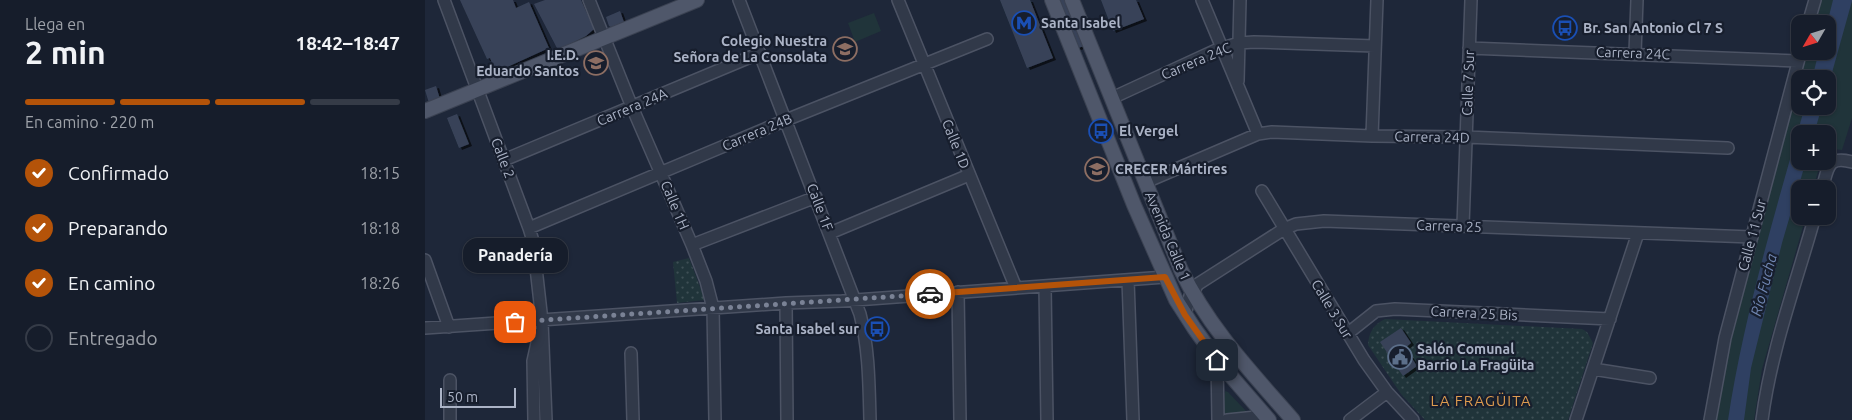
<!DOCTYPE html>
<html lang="es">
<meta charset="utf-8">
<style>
body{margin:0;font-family:Ubuntu,sans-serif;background:#232a37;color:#f1f3f6;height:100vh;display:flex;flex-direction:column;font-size:19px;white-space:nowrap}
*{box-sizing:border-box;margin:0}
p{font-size:16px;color:#9ea2a9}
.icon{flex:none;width:28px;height:28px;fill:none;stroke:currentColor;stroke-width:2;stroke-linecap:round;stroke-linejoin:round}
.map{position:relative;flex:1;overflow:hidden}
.details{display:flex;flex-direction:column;background:#161d2b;width:425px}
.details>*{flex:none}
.needle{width:32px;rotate:231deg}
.controls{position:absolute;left:1366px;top:15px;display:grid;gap:10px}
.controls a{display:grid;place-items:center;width:45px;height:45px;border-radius:10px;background:#161d2b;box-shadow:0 1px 4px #0004,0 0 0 1px #353b47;font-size:25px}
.scale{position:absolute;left:15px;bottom:12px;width:76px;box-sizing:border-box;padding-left:5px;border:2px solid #abb3c6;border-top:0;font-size:14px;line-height:18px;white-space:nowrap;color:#abb3c6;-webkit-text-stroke:4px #171e2d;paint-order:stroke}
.pin{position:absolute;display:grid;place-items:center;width:42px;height:42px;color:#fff;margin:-21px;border-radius:10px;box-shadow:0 2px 8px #0006}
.courier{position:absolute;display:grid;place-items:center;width:50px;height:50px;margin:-25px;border:4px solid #b45309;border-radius:50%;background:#fff;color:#222;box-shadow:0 1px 6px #0007}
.bubble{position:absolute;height:35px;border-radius:15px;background:#161d2b;box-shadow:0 1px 4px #0004,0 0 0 1px #353b47;font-size:16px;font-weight:600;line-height:35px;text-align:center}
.head em{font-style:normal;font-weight:600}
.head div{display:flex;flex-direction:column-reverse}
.head{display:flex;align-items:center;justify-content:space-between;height:85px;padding:0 25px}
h1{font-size:32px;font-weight:600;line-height:38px}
.bar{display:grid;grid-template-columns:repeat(4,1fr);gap:8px 5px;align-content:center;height:60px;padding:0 25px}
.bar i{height:6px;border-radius:4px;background:#353b47}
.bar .on{background:#b45309}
.bar p{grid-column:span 4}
ol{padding:0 25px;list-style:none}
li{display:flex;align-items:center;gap:15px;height:55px}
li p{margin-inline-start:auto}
li .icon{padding:5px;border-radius:50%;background:#b45309;color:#fff;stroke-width:4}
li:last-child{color:#9ea2a9}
li i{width:28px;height:28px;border:2px solid #353b47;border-radius:50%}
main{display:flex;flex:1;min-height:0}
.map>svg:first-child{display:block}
.green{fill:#20343a;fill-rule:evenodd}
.park{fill:url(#park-dots)}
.water{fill:#2f4062}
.building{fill:#394359;filter:url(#shadow)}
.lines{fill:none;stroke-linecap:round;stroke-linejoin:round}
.minor-casing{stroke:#4c5364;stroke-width:14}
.major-casing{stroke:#3b4252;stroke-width:16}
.minor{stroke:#313949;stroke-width:11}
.major{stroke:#4f576a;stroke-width:14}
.done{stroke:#7a8295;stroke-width:5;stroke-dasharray:0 9}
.route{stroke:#b45309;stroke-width:6}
.labels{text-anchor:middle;stroke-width:4.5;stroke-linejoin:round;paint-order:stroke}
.poi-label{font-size:14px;font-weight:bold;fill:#abb3c6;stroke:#171e2d;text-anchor:start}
.street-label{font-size:14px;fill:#abb3c6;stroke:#171e2d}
.water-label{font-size:15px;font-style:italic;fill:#7086b2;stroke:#171e2d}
.neighbourhood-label{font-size:15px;letter-spacing:1px;fill:#dd9b4f;stroke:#171e2d}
</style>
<main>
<section class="details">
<div class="head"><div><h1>2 min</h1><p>Llega en</p></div><em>18:42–18:47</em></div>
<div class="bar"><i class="on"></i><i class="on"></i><i class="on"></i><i></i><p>En camino · 220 m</p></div>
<ol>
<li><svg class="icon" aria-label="check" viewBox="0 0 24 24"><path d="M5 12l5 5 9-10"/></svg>Confirmado<p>18:15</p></li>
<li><svg class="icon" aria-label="check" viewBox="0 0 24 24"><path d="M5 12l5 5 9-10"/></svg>Preparando<p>18:18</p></li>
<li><svg class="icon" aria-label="check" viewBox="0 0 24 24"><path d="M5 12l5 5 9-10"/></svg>En camino<p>18:26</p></li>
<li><i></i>Entregado</li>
</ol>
</section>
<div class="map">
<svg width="1427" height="420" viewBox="0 0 1427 420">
<defs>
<pattern id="park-dots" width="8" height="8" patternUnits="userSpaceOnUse" patternTransform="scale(1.25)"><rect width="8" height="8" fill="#20343a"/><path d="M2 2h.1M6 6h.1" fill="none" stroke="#3e4f55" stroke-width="1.8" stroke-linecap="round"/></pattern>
<filter id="shadow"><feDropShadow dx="3" dy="2" stdDeviation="0" flood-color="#0009"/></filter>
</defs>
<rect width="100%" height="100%" fill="#1e2739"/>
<path class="green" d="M 1397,0 L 1427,0 L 1427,118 L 1417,150 L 1403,148 L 1402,134 L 1375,134 L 1375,161 L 1396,161 L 1388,189 L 1375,189 L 1375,216 L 1381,216 L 1337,369 L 1329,420 L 1291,420 L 1297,378 L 1304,349 L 1367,102 L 1382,51 L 1402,51 L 1402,24 L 1390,24 ZM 1375,79 L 1402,79 L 1402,106 L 1375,106 Z
M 449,13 L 456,31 L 430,42 L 423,23 Z
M 800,391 L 803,392 L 821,411 L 821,413 L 800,414 L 798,411 Z"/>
<path class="park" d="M 264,258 L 280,300 L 252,303 L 248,262 Z
M 960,319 L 1157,329 L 1162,332 L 1168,343 L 1143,420 L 1000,420 L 976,394 L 943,345 C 944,332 948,325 960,319 Z"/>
<path class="water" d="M 1408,0 L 1427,0 L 1427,1 L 1403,87 L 1402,79 L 1387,79 L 1394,51 L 1402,51 L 1402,24 Z
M 1380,106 L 1397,106 L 1389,134 L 1375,134 L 1375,161 L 1381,161 L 1357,243 L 1326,368 L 1319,420 L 1303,420 C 1319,314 1351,210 1380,106 Z"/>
<path class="building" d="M 35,0 L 88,0 L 91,8 L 104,2 L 124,48 L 71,72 L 65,58 L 62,59 Z
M 120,0 L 156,0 L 169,29 L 161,36 L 133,50 L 109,4 Z
M 575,0 L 605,0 L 628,58 L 602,68 Z
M 630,0 L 644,0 L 662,45 L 650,49 Z
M 676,0 L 711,0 L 719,19 L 688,31 Z
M 195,11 L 199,22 L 186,27 L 184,26 L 181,17 Z
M 11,86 L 15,99 L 4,103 L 0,90 Z
M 32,114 L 44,144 L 34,148 L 22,118 Z
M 976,328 L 986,343 L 980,348 L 992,366 L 978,376 L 955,342 Z"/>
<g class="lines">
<g class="minor-casing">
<path id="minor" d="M 19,0 L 104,228 L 108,241 L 117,321 L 121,420
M 164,0 L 207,107 L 267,245 L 281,281 L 288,308 L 290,420
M 314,0 L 435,314 C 444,349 444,384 445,420
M 473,0 L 591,288
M 777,0 L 833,134
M 1383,24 L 1390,0
M 1044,48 L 1373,61
M 1210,53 L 1212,0
M 813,81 L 815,0
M 687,98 L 791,50 L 814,43 L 829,42 L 950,46
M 947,136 L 952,0
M 79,160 L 335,53
M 721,182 L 833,134 L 847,132 L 947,136 L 1041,137 L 1303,148
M 1397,189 C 1403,169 1402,155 1427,162
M 837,191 L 939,360 L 962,392 L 988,420
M 1038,226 L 1046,0
M 104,228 L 361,120 L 562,39
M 405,233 L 544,175
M 267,245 L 391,197
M 0,260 L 24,327
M 703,280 L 708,420
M 620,286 L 622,420
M 533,292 L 535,420
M 361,303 L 362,420
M 760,315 L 765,296 L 773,284 L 859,229 L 871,224 L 899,221 L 1327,237
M 0,328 L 361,303 L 417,301 L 740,277
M 922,334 L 951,311 L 970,309 L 1185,319
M 206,353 L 208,420
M 792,360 L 793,420
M 1168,369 L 1225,378
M 25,420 L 25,380
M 109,420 L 108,361 L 114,334
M 802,420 L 841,416
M 925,420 L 962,392
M 1151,420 L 1213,233
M 1285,420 L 1300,338 L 1376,51
M 1337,420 C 1346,350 1371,284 1390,216"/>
</g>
<g class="major-casing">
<path id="major" d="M 627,0 L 709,205 L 751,300 L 769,328 L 792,360 L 844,420
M 647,0 L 756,270 C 783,327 827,373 868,420
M 0,111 L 272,0"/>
</g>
<use href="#minor" class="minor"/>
<use href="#major" class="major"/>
</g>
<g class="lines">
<path class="done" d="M 90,322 L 505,294"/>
<path class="route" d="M 505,294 L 740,277 L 760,315 L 792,360"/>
</g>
<defs>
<g id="metro-ring" transform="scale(1.25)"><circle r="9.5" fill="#171e2d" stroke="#1a4fb4" stroke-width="1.5"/><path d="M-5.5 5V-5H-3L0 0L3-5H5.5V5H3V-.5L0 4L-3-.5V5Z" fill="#1a4fb4"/></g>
<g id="bus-ring" transform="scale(1.25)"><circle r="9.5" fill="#171e2d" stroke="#1a4fb4" stroke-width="1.5"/><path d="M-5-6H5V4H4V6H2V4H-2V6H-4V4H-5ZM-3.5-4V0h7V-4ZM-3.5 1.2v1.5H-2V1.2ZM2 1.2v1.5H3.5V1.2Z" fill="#1a4fb4"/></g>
<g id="university-ring" transform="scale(1.25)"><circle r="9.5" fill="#171e2d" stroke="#8d6e63" stroke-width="1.5"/><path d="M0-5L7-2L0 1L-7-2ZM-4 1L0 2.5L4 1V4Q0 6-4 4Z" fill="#8d6e63"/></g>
<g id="school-ring" transform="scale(1.25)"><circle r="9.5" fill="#171e2d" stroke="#8d6e63" stroke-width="1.5"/><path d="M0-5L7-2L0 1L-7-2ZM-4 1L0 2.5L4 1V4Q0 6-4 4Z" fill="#8d6e63"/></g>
<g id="civic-ring" transform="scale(1.25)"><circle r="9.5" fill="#171e2d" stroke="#5c6f8a" stroke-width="1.5"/><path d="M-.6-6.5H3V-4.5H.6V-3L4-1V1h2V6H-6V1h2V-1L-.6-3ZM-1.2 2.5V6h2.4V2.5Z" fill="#5c6f8a"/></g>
</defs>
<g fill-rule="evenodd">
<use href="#metro-ring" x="599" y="23"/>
<use href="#bus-ring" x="1140" y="28"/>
<use href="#university-ring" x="420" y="49"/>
<use href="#school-ring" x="171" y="63"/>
<use href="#bus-ring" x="676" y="131"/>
<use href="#school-ring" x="672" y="169"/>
<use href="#bus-ring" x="452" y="329"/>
<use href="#civic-ring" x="975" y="357"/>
</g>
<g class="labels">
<g class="poi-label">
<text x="616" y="28">Santa Isabel</text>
<text x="1158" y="33">Br. San Antonio Cl 7 S</text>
<text x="402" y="46" text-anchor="end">Colegio Nuestra<tspan x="402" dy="16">Señora de La Consolata</tspan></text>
<text x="154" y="60" text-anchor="end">I.E.D.<tspan x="154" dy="16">Eduardo Santos</tspan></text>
<text x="694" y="136">El Vergel</text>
<text x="690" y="174">CRECER Mártires</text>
<text x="434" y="334" text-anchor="end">Santa Isabel sur</text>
<text x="992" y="354">Salón Comunal<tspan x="992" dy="16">Barrio La Fragüita</tspan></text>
</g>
<g class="street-label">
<text transform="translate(1208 53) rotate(2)" y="5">Carrera 24C</text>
<text transform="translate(771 61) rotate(-23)" y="5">Carrera 24C</text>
<text transform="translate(1043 83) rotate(-88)" y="5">Calle 7 Sur</text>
<text transform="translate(207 107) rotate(-23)" y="5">Carrera 24A</text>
<text transform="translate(332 132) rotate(-23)" y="5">Carrera 24B</text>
<text transform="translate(1007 137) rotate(1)" y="5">Carrera 24D</text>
<text transform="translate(531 144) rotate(68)" y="5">Calle 1D</text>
<text transform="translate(78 158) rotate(69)" y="5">Calle 2</text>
<text transform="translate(250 205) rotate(67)" y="5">Calle 1H</text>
<text transform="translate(395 207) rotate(69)" y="5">Calle 1F</text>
<text transform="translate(1024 226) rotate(2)" y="5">Carrera 25</text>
<text transform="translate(1327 235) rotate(-75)" y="5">Calle 11 Sur</text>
<text transform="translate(743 236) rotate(67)" y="5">Avenida Calle 1</text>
<text transform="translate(907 309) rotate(59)" y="5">Calle 3 Sur</text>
<text transform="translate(1049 313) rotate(3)" y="5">Carrera 25 Bis</text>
</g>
<g class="water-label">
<text transform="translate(1339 285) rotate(-75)" y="5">Río Fucha</text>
</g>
<g class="neighbourhood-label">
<text x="1056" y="406">LA FRAGÜITA</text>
</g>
</g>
</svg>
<div class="controls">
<a><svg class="needle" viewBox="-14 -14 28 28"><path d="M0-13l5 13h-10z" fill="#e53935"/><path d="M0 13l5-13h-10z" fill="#9ea2a9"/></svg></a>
<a><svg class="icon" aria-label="locate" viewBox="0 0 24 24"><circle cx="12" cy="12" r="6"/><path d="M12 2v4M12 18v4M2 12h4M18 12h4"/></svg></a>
<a>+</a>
<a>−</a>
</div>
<div class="scale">50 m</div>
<div class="pin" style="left:90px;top:322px;background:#ea580c"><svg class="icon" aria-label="bag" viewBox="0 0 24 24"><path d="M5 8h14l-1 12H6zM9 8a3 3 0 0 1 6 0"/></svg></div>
<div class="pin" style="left:792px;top:360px;background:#1f2937"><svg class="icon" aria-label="home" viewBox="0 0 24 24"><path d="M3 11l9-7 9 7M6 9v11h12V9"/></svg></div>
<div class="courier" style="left:505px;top:294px"><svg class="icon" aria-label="car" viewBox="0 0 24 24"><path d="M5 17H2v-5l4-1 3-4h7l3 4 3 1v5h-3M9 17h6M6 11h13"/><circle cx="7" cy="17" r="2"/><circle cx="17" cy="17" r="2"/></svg></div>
<div class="bubble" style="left:38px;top:238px;width:105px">Panadería</div>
</div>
</main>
